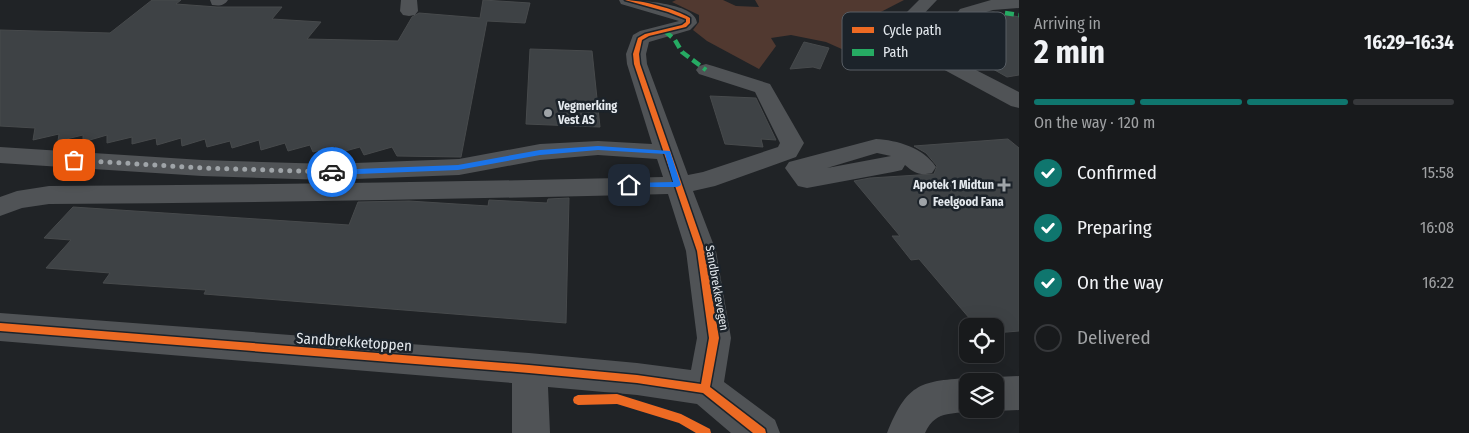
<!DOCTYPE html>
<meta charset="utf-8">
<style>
body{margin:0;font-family:"Fira Sans Condensed",sans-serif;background:#212325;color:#f1f3f6;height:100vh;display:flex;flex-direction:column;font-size:19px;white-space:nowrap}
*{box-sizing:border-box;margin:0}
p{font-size:16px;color:#9fa1a3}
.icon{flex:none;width:28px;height:28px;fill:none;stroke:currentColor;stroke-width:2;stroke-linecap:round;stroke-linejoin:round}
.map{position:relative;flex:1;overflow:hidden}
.side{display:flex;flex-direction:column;background:#181a1c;width:450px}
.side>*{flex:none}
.tools{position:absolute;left:959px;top:318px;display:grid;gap:10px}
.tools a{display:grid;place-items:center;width:45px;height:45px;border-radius:10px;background:#181a1c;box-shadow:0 5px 20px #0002,0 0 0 1px #36383b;font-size:25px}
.pin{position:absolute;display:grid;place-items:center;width:42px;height:42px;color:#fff;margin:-21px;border-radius:10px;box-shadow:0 2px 8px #0006}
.courier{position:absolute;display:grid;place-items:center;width:50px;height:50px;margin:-25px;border:4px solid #1a73e8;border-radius:50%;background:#fff;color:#222;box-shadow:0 1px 6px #0007}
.overview em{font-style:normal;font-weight:700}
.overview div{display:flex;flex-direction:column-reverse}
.overview{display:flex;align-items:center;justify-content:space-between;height:85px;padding:0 15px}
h1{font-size:32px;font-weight:700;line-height:38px}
.bar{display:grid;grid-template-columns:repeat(4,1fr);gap:8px 5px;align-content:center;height:60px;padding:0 15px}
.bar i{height:6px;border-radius:4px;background:#36383b}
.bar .on{background:#0f766e}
.bar p{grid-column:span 4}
ol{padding:0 15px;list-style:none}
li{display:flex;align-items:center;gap:15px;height:55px}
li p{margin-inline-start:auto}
li .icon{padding:5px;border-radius:50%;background:#0f766e;color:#fff;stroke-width:4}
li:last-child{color:#9fa1a3}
li i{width:28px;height:28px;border:2px solid #36383b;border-radius:50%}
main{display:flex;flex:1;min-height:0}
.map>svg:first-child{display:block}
.green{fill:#513930}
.building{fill:#3e4245;stroke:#474a4c}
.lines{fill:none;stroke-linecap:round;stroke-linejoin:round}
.minor{fill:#505356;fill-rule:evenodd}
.quiet{stroke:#26ab63;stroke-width:4.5;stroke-dasharray:9 4.5;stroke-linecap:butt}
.cycleway-casing{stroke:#1c232a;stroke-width:3}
.cycleway{fill:#ed6a23;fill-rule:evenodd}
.route{fill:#1a73e8}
.done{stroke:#9fa4a8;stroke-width:5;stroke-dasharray:0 9}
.poi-dot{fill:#9fa4a8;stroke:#1c232a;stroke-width:2}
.labels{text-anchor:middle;stroke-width:5;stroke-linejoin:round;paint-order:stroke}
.poi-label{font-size:12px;font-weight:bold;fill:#e4e9ee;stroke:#1c232a;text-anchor:start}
.street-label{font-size:12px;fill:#e4e9ee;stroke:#1c232a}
.near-street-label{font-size:15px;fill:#e4e9ee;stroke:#1c232a}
.key{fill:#1c232a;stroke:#585e65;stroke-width:1}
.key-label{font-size:14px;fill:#e4e9ee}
</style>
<main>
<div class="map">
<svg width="1019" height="433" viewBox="0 0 1019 433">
<rect width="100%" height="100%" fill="#202326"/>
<path class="green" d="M 676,0 L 723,0 L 736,6 L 759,7 L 755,0 L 904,0 L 871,17 L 862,42 L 853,54 L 826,42 L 791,35 L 771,38 L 776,46 L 759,69 L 707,41 L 693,30 L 699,22 L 699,15 L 672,2 Z"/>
<path class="building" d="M 152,0 L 181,0 L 176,4 L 217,7 L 282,7 L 272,19 L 321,22 L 307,39 L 398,41 L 412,17 L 419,13 L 480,18 L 483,0 L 530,3 L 525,23 L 487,21 L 461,157 L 397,156 L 392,147 L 364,155 L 360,147 L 338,153 L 335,146 L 313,152 L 310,145 L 288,151 L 285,143 L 261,150 L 259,140 L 232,148 L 230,141 L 207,147 L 205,139 L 182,146 L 181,138 L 157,145 L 156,138 L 132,144 L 132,137 L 107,143 L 107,135 L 83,142 L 83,135 L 58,141 L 59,134 L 33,140 L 35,128 L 0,126 L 0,30 L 110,33 Z
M 993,12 L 1019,17 L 1019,75 L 1007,77 L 949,44 L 948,18 L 953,19 L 953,17 L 967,20 Z
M 804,42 L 829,48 L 820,69 L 813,67 L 790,69 Z
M 530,49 L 592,51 L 600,127 L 526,124 Z
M 710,96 L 756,98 L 776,140 L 761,139 L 763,147 L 725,144 Z
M 1008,139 L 1019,148 L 1019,331 L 995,333 L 995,326 L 976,326 L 919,259 L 911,260 L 892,236 L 900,236 L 854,181 L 870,178 L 934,174 L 937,166 L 926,153 L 914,146 Z
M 569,198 L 566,323 L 204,294 L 206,290 L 103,283 L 110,273 L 46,268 L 71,240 L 44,238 L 73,207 L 349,225 L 358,202 L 409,201 L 488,206 L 489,200 L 547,203 L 548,199 Z"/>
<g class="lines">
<path class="minor" d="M 210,0 L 228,0 C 224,6 219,6 212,5 Z
M 401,0 L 417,0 L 418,11 L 415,15 L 409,16 L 403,15 L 400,11 Z
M 619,0 C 635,0 696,2 697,23 L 690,30 L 649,42 L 646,54 L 647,64 L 688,175 L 703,172 L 778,147 L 780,143 L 755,92 L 699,74 L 696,70 L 699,66 L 706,64 L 713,66 L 770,84 L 804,143 L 796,157 L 715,186 L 693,191 L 716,251 L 731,338 L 724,382 L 775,420 L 780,433 L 731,433 L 697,404 L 637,395 L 548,387 L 550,433 L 512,433 L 512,383 L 0,341 L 0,313 L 529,353 L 637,363 L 691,370 L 697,338 L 686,251 L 668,194 C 462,199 256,203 49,204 L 22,208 L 0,216 L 0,197 L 17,191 L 49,186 C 254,185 458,182 663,177 L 657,159 L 598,155 L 540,160 L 459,175 L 329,180 L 202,176 L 0,163 L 0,147 L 202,160 L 329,164 L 459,159 L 540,144 L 598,141 L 652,144 L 627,64 L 626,54 L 633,35 L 640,31 L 679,21 L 621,4 Z
M 919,0 L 937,0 L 916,22 L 917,32 L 929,46 L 1019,92 L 1019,108 L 1011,106 L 915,54 L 899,33 L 898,21 Z
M 991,0 L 1019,0 L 1019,8 L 993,10 L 966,18 L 960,17 L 957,13 L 960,9 Z
M 876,139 C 897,140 924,148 936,167 L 932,173 C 920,176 914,173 905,165 L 902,170 L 893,172 L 807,188 L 798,186 L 785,168 L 789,162 ZM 877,153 L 891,156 L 827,168 Z
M 1019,376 L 1019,410 L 995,411 L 989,409 L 995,409 L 995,381 L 984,381 L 995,377 Z
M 968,378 L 976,381 L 968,381 L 968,409 L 976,409 C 955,417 937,407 925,433 L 887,433 C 907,385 918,381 968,378 Z"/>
<path class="quiet" d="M 1005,13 L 1019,15
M 665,31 L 675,40 L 682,52 L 706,70"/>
<g class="cycleway-casing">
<path id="cycleway" d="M 625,0 C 641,0 676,9 690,18 L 690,23 L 686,27 L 649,36 L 642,40 L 639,54 L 640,64 L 705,251 L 719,338 L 710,387 L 765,429 L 766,433 L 753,433 L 703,393 L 637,383 L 529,373 L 0,331 L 0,323 L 529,365 L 637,375 L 701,384 L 709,338 L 697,251 L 634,64 L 633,54 L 638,38 L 645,34 L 682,25 L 686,22 L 686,19 L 668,12 Z
M 617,394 L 681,414 L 710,429 L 711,433 L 696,433 L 679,423 L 617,404 L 578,405 L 574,403 L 573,400 L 574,397 L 578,395 Z"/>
</g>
<use href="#cycleway" class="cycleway"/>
</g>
<path class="route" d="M 598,146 L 670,151 L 681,185 L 677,187 L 626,187 L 625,185 L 629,183 L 673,182 L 665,154 L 598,150 L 540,155 L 458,170 L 332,175 L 328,172 L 332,170 L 458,165 L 540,150 Z"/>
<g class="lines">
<path class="done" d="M 74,160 L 202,168 L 332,172"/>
</g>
<g class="poi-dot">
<circle cx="548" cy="113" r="5"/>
<path d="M1001.5 177.5h5v5h5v5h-5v5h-5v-5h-5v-5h5z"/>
<circle cx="923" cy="202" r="5"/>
</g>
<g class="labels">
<g class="poi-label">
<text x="558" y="110">Vegmerking<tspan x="558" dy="14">Vest AS</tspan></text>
<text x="994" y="189" text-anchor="end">Apotek 1 Midtun</text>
<text x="933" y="206">Feelgood Fana</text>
</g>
<g class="street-label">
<text transform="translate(717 288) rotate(80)" y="4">Sandbrekkevegen</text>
</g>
<g class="near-street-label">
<text transform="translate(354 342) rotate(4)" y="5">Sandbrekketoppen</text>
</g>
</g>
<rect x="842" y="12" width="164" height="58" rx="8" class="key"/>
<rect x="852" y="27" width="22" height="6" fill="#ed6a23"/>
<rect x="852" y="49" width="22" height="7" fill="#26ab63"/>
<g class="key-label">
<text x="883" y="35">Cycle path</text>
<text x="883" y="57">Path</text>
</g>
</svg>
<div class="tools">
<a><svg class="icon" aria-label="locate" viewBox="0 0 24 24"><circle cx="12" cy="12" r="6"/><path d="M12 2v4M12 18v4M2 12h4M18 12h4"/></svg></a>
<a><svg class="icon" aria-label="layers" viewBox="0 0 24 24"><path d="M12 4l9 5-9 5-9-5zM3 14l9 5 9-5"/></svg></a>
</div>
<div class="pin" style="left:74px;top:160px;background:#ea580c"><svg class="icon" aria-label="bag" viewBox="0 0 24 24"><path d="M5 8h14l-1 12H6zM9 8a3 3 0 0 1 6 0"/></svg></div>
<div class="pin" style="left:629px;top:185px;background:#1f2937"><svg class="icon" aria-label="home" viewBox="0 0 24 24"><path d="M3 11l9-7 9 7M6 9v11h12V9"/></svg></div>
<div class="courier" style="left:332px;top:172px"><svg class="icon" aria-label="car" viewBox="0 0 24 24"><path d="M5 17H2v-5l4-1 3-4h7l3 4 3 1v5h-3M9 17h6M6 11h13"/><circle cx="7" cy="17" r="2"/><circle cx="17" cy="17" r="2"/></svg></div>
</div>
<section class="side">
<div class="overview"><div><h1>2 min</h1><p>Arriving in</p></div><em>16:29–16:34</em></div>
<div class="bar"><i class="on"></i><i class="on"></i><i class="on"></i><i></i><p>On the way · 120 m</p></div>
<ol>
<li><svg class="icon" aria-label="check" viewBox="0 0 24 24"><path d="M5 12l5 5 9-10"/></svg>Confirmed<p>15:58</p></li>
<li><svg class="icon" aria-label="check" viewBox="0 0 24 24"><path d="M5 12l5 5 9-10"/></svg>Preparing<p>16:08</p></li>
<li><svg class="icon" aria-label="check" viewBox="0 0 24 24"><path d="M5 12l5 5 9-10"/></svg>On the way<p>16:22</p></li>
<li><i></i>Delivered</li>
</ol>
</section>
</main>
